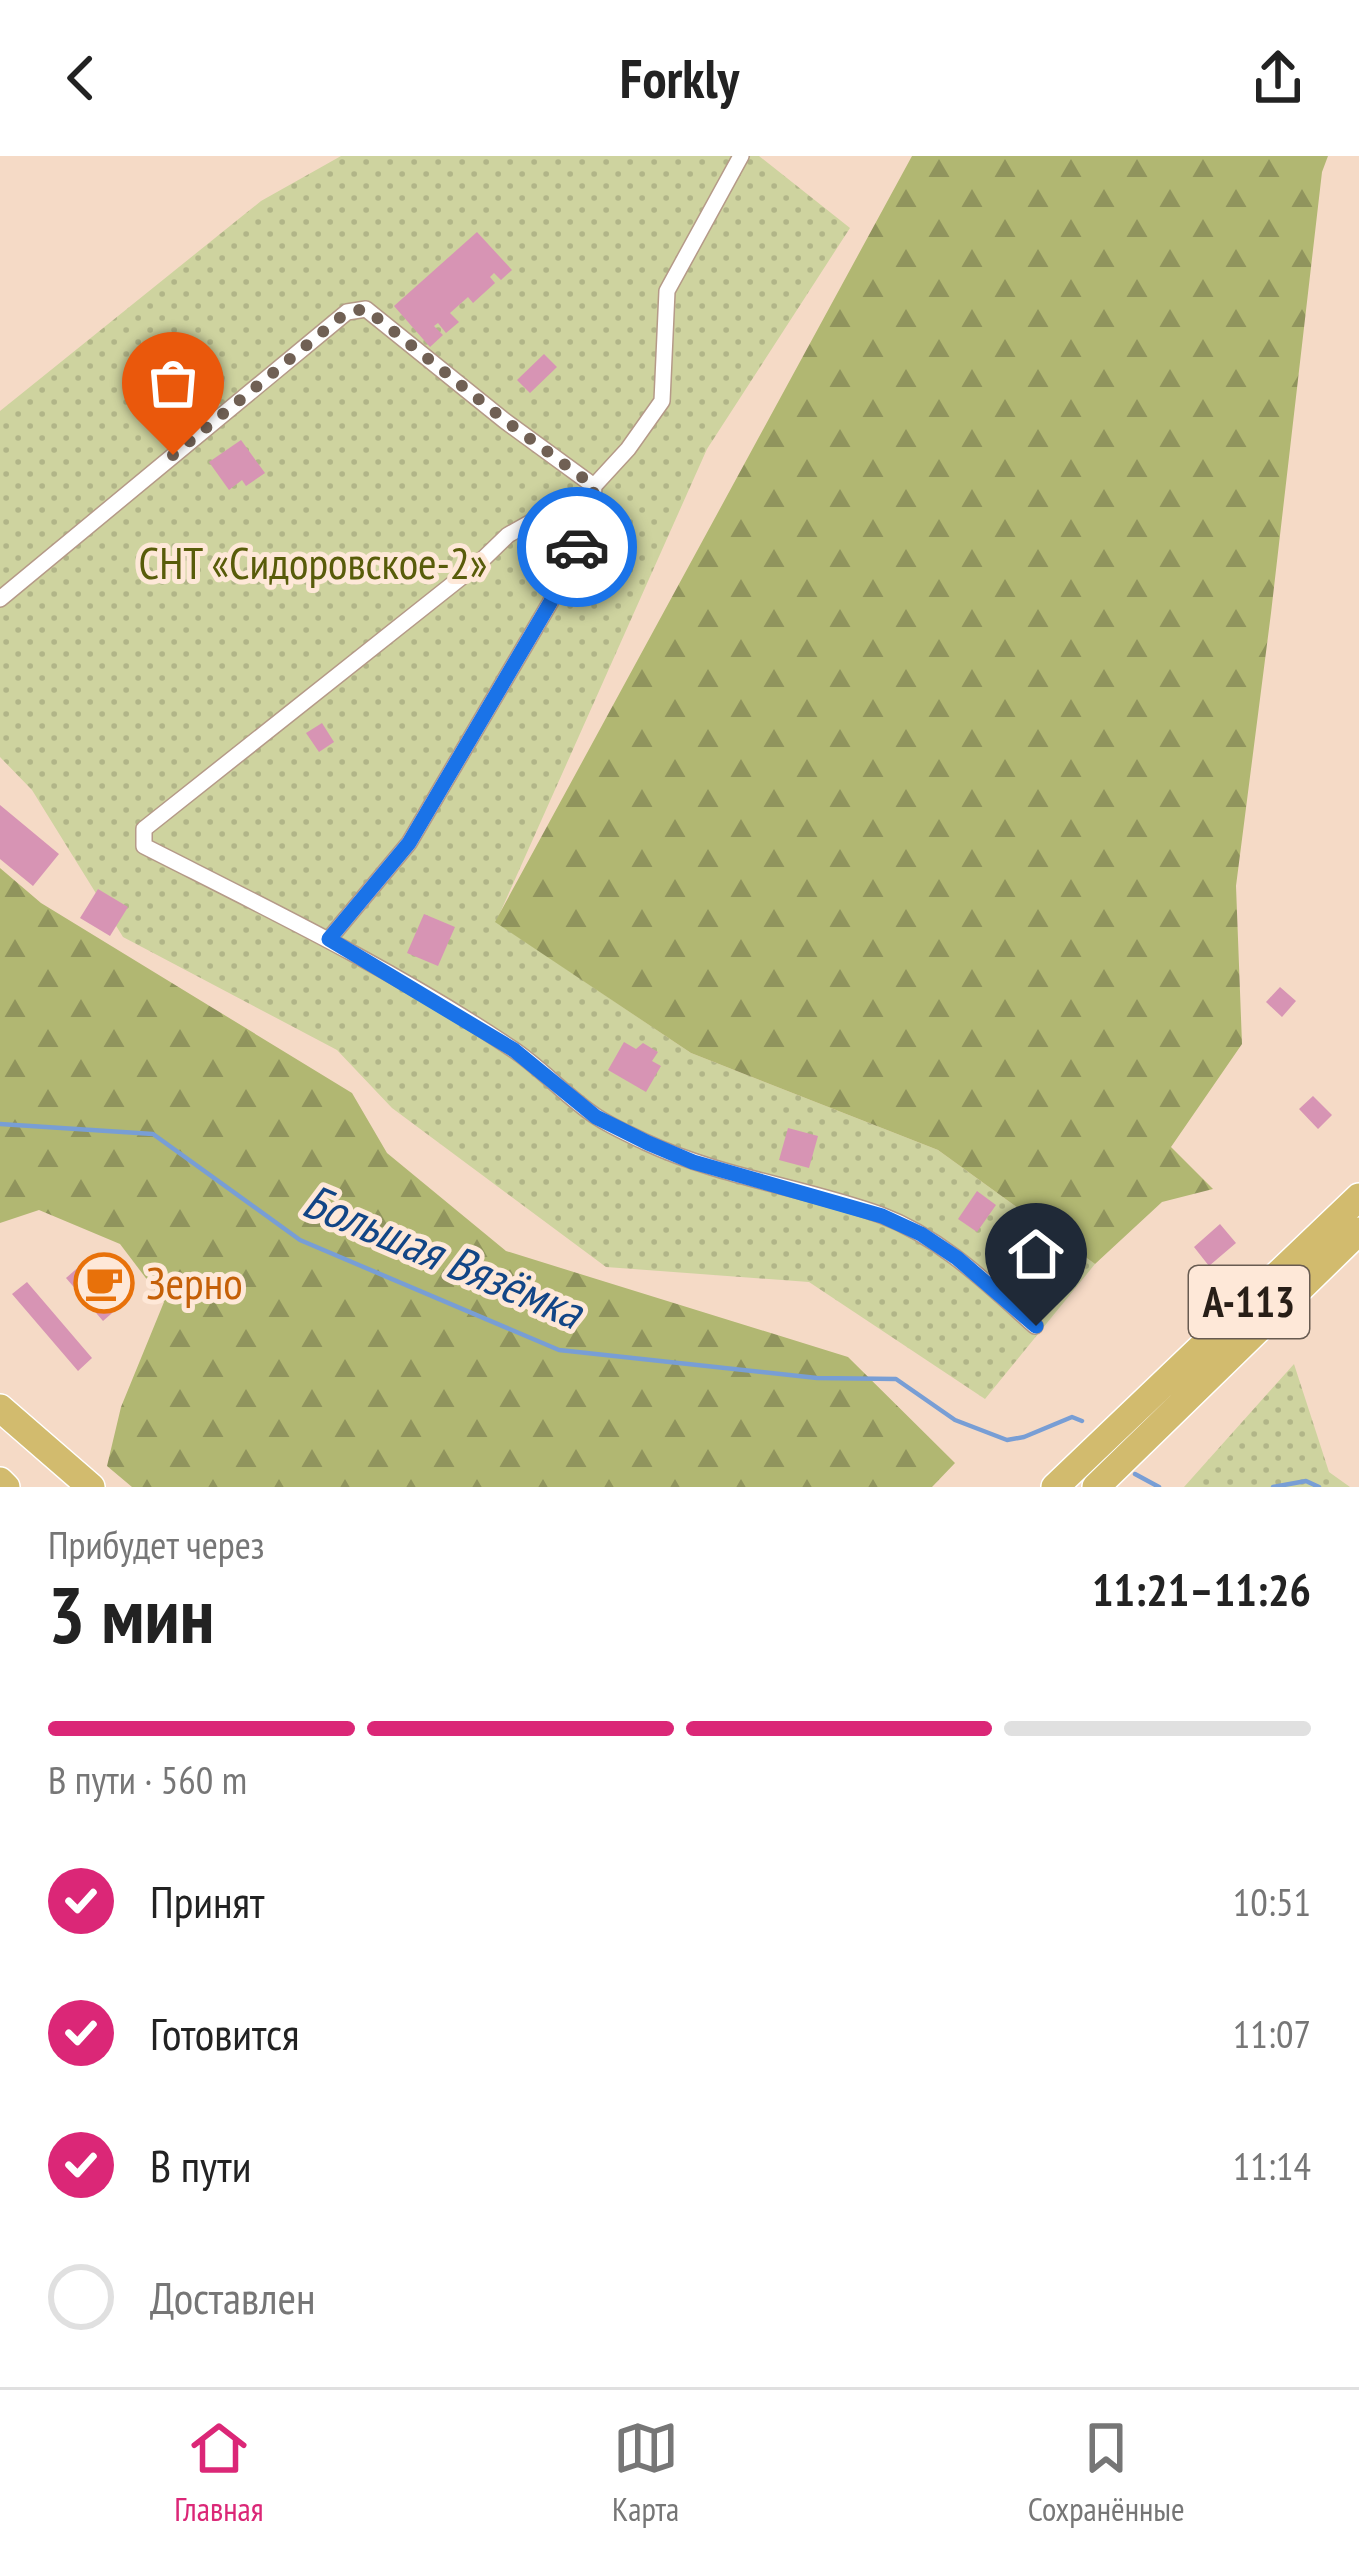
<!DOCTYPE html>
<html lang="ru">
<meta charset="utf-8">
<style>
body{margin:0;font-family:"PT Sans Narrow",sans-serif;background:#f2f2f2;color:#222;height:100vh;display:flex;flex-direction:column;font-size:45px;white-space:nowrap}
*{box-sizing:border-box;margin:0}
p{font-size:39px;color:#767676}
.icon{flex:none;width:66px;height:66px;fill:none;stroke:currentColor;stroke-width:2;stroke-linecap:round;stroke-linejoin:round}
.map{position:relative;height:1331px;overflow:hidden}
.sheet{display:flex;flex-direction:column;background:#fff;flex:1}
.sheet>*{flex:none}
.pin{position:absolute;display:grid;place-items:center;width:102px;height:102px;color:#fff;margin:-123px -51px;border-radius:50% 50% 50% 0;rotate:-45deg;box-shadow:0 0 12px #0007}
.pin .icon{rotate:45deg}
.courier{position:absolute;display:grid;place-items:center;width:120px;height:120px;margin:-60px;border:9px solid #1a73e8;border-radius:50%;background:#fff;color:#222;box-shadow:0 3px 15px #0007}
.overview em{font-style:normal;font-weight:800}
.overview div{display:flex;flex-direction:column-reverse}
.overview{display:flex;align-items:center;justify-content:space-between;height:204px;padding:0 48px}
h1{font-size:78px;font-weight:800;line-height:90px}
.bar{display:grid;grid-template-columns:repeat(4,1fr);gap:18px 12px;align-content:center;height:144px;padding:0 48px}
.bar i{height:15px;border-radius:9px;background:#e0e0e0}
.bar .active{background:#db2777}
.bar p{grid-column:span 4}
ol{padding:0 48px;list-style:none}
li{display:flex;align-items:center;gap:36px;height:132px}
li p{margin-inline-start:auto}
li .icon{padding:12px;border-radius:50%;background:#db2777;color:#fff;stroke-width:4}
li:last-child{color:#767676}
li i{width:66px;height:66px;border:6px solid #e0e0e0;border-radius:50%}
header{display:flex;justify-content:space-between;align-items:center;height:156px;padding:0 48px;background:#fff;font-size:54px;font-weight:800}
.tabs{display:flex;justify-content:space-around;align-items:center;height:168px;border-top:3px solid #e0e0e0;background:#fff;font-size:33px;color:#767676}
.tabs a{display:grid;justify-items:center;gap:6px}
.tabs .active{color:#db2777}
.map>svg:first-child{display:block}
.grass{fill:url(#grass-dots)}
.forest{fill:url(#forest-firs)}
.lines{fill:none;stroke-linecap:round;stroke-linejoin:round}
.stream{stroke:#789ed5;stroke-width:4.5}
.building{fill:#d794b4}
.minor-casing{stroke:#b59a88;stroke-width:18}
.trunk-casing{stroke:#fff;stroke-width:30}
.minor{stroke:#fff;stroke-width:15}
.trunk{stroke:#d2bb6e;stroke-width:27}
.done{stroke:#706054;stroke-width:12;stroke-dasharray:0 21.6}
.route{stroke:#1a73e8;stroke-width:15}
.labels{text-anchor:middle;stroke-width:10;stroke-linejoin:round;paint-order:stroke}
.shield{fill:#fee8d8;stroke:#685b51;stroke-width:3}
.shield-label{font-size:42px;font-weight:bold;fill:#281e17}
.park-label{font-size:45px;fill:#585c0a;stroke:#fee8d8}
.food-label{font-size:45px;fill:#c56008;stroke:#fee8d8;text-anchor:start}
.water-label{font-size:48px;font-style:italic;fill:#124586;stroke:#fee8d8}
</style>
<header><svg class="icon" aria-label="back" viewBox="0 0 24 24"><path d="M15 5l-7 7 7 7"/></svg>Forkly<svg class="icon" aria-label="share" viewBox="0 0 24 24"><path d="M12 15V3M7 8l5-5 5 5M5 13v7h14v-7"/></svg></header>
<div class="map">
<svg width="1359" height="1331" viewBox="0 0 1359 1331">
<defs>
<pattern id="grass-dots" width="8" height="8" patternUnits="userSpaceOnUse" patternTransform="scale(3)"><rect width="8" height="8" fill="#ced39f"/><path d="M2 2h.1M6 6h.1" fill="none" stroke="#b1b588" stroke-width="1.8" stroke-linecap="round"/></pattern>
<pattern id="forest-firs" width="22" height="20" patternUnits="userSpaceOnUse" patternTransform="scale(3)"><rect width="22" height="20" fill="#b1b772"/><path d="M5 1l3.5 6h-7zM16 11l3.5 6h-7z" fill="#90945d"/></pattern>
</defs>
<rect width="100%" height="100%" fill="#f5dac6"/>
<path class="grass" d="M 341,0 L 759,0 L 850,72 L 707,293 L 496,766 L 691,897 L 938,994 L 1095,1108 L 985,1243 L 809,1126 L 606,1111 L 392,952 L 337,894 L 123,781 L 32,634 L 0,601 L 0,255 L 261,45 Z
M 1294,1208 L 1329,1316 L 1350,1331 L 1184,1331 Z"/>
<path class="forest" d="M 912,0 L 1328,0 L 1322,16 L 1271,457 L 1236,730 L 1242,888 L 1171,991 L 1213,1033 L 1162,1046 L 1095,1108 L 938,994 L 691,897 L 495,766 Z
M 0,712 L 41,747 L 352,937 L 387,997 L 506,1095 L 848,1201 L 955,1307 L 932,1331 L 132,1331 L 107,1310 L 121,1251 L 164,1146 L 120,1088 L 39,1054 L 0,1067 Z"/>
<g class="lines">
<path class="stream" d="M 0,968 L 153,978 L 300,1084 L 559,1194 L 817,1222 L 896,1223 L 955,1264 L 1007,1284 L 1024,1281 L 1072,1261 L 1082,1265
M 1135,1318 L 1159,1331
M 1273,1331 L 1306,1325 L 1319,1331"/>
</g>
<path class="building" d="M 477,76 L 512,114 L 501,124 L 494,117 L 490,121 L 495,127 L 473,147 L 468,141 L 450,157 L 459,166 L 446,177 L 438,167 L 434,170 L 443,179 L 430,191 L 394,150 Z
M 201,195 L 225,225 L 198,246 L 180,224 L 191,215 L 185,208 Z
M 544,198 L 557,211 L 530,237 L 517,224 Z
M 241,284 L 265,317 L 246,330 L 242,324 L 229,334 L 209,306 Z
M 322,567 L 334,586 L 319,596 L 306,577 Z
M 0,649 L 59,698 L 33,730 L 0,703 Z
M 98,733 L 128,751 L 110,780 L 80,762 Z
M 424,758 L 455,771 L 438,810 L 407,797 Z
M 1280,831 L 1296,845 L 1282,861 L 1266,846 Z
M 624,886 L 636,893 L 643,887 L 658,896 L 652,905 L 661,910 L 646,936 L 608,914 Z
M 1313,940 L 1332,959 L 1318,973 L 1299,953 Z
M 788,972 L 818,980 L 809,1012 L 779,1004 Z
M 977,1035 L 996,1049 L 977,1076 L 958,1063 Z
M 1220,1068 L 1236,1087 L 1209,1110 L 1194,1091 Z
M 90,1101 L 127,1144 L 103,1165 L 66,1122 Z
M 27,1126 L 92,1202 L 78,1215 L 12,1138 Z"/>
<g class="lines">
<g class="minor-casing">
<path id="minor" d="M 592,360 L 533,365 L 508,379 L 478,408 L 144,673 L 144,690 C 268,753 395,814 511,892 C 542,912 566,941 597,961 C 612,971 629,978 645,986 C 720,1021 803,1031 881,1059 C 942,1082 988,1128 1035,1170
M 0,443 L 347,156 L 366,153 L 505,265 L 594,330
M 329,783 L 409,687 L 550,447 L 592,360 L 594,330 L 628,293 L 662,245 L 667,135 L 741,0"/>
</g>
<g class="trunk-casing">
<path id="trunk" d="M 0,1252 L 91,1331
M 0,1325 L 6,1331
M 1055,1331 L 1359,1041
M 1096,1331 L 1359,1075"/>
</g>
<use href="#minor" class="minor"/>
<use href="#trunk" class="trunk"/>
</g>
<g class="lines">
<path class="done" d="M 173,299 L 347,156 L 366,153 L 506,265 L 594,330 L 592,360 L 577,391"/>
<path class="route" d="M 577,391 L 550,447 L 409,687 L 329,783 L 514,894 L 596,961 L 648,987 L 693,1006 L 882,1060 L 921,1078 L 957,1102 L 1036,1170"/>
</g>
<defs>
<g id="cafe-ring" transform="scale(3)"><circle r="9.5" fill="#fee8d8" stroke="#e8710a" stroke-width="1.5"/><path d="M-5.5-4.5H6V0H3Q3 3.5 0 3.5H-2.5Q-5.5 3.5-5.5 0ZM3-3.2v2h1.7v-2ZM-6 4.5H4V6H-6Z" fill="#e8710a"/></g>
</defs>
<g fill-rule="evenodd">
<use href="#cafe-ring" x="104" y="1127"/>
</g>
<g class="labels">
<rect class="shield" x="1189" y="1110" width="120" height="72" rx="9"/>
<g class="shield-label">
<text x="1249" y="1161">А-113</text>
</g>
<g class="park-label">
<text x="313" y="423">СНТ «Сидоровское-2»</text>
</g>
<g class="food-label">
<text x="146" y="1143">Зерно</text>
</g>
<g class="water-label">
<text transform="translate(443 1100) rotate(23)" y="17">Большая Вязёмка</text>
</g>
</g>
</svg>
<div class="pin" style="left:173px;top:299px;background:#ea580c"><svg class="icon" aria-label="bag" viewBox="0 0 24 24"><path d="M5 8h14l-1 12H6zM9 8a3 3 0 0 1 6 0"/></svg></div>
<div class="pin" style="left:1036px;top:1170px;background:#1f2937"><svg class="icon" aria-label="home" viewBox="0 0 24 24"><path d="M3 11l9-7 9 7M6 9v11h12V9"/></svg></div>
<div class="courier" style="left:577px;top:391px"><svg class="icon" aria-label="car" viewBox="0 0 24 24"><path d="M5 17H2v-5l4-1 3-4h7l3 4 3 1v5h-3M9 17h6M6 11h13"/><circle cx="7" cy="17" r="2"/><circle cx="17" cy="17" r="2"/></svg></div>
</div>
<section class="sheet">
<div class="overview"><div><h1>3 мин</h1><p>Прибудет через</p></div><em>11:21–11:26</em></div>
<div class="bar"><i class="active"></i><i class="active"></i><i class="active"></i><i></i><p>В пути · 560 m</p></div>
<ol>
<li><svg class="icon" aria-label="check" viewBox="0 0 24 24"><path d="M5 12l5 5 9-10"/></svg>Принят<p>10:51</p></li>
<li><svg class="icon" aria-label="check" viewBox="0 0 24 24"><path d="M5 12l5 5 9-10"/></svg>Готовится<p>11:07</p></li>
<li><svg class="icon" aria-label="check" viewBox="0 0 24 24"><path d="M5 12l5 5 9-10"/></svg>В пути<p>11:14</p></li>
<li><i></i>Доставлен</li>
</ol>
</section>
<nav class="tabs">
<a class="active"><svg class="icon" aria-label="home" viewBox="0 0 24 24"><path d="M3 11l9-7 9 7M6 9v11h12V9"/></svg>Главная</a>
<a><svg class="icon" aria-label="map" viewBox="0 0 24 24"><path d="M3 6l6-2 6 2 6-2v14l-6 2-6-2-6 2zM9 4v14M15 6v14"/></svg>Карта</a>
<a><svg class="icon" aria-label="saved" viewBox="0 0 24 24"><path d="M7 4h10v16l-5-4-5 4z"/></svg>Сохранённые</a>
</nav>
